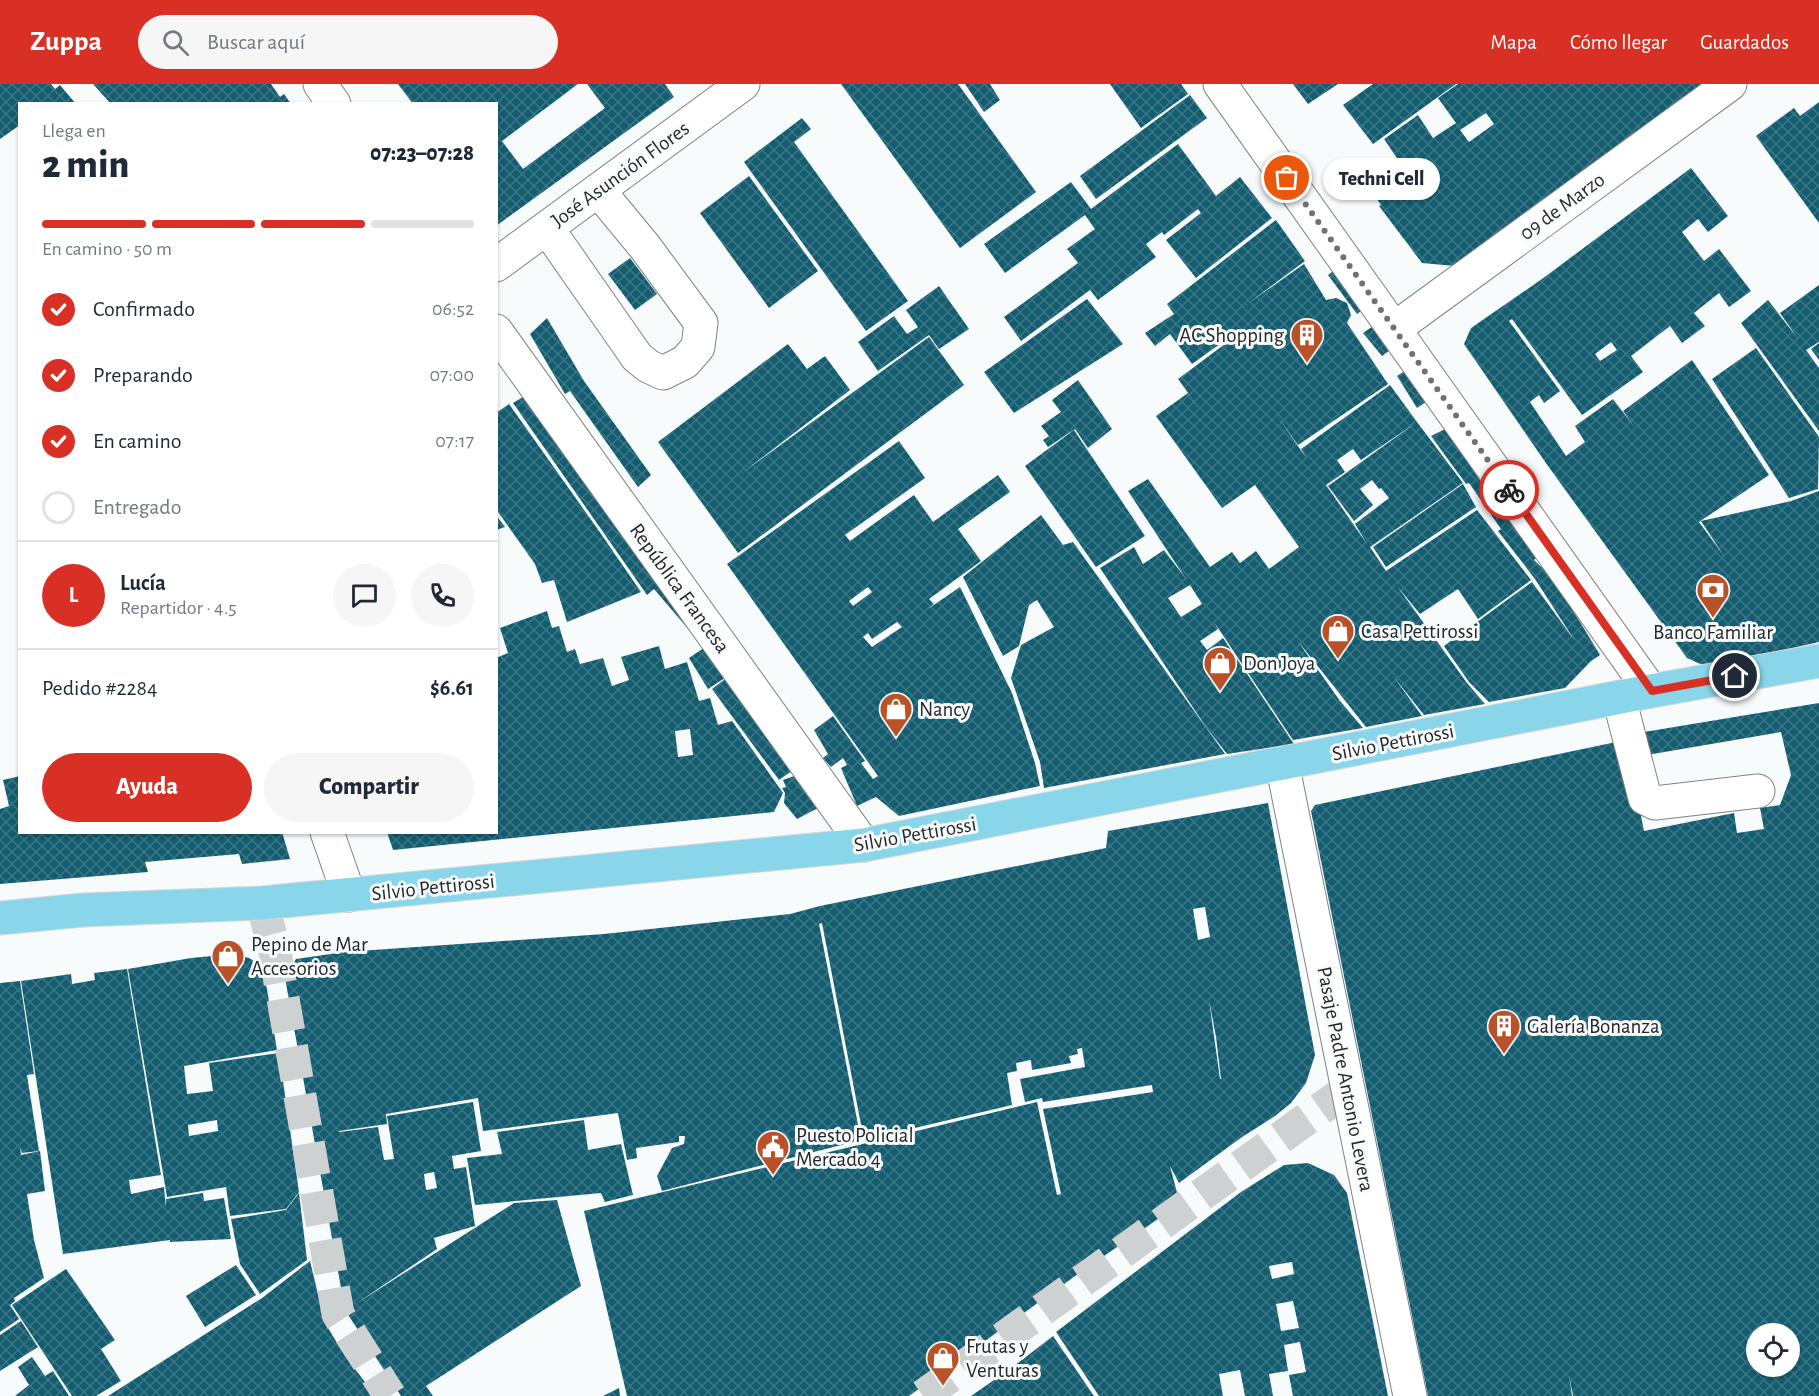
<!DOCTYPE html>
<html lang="es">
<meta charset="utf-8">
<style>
body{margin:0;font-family:"Alegreya Sans",sans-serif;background:#f6f6f7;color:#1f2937;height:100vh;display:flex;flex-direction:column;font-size:22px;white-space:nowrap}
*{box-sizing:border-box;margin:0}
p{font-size:20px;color:#747a83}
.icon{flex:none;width:33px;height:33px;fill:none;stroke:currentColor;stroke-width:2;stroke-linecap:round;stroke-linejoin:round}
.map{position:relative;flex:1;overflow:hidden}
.panel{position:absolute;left:18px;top:18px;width:480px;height:732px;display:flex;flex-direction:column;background:#fff;border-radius:0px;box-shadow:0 2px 4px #0004}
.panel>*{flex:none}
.fabs{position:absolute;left:1746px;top:1239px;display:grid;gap:12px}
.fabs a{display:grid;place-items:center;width:54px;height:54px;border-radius:50%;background:#fff;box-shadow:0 2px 4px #0004;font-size:30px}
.pin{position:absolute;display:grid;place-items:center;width:51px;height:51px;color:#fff;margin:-26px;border:3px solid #fff;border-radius:50%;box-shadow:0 2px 6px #0007}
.courier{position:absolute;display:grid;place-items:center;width:60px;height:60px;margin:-30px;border:4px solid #d93025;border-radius:50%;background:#fff;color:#222;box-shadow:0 2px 8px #0007}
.bubble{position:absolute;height:42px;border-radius:21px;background:#fff;box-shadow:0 2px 4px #0004;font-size:20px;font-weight:800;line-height:42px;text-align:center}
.headline em{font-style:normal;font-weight:800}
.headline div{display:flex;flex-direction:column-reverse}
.headline{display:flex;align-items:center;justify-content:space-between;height:102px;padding:0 24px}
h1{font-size:39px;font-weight:800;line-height:45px}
.bar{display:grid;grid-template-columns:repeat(4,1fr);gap:9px 6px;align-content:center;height:72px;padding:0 24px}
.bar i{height:8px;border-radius:4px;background:#e0e1e3}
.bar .current{background:#d93025}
.bar p{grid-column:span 4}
.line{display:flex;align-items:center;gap:15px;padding:0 24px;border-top:2px solid #e0e1e3}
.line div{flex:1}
.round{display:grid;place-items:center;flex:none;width:63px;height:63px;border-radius:32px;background:#f6f6f7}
ol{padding:0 24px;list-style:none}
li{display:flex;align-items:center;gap:18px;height:66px}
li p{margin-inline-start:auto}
li .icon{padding:6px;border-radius:50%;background:#d93025;color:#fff;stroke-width:4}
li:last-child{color:#747a83}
li i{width:33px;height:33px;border:3px solid #e0e1e3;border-radius:50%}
.button{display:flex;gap:12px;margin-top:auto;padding:12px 24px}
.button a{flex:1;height:69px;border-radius:36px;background:#d93025;color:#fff;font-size:24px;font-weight:800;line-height:69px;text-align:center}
.button a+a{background:#f6f6f7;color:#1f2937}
header{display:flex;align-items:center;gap:36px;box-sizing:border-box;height:84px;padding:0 30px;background:#d93025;color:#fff}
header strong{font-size:28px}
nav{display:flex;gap:33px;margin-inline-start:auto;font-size:21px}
.search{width:420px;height:54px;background:#f6f6f7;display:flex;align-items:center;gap:15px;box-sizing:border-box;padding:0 21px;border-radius:33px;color:#747a83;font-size:22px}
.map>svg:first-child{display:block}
.building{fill:url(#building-cross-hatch);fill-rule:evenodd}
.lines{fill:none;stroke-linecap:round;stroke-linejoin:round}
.minor-tunnel{stroke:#cdd1d2;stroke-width:33;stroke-dasharray:33 16;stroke-linecap:butt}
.minor-casing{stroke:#7f8384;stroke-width:35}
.major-casing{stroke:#d8d8d8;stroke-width:35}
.minor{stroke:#fff;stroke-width:33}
.major{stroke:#89d6eb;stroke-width:33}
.done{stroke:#6f7172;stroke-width:6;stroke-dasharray:0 10.8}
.route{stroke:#d93025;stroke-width:8}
.labels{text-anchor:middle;stroke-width:6;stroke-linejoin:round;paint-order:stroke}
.street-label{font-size:21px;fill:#262728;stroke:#f7fbfc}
.poi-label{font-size:21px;fill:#262728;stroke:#f7fbfc;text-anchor:start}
</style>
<header>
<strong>Zuppa</strong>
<div class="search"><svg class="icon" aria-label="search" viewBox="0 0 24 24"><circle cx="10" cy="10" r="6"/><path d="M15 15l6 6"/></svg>Buscar aquí</div>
<nav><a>Mapa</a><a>Cómo llegar</a><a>Guardados</a></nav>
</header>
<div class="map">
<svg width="1819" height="1312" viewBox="0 0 1819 1312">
<defs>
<pattern id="building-cross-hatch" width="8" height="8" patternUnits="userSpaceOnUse" patternTransform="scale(1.5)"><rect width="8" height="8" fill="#135d71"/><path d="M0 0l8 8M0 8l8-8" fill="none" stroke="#3e7584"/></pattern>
</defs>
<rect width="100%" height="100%" fill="#f7fbfc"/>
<path class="building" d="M 0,0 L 51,0 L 55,5 L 60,1 L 76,20 L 20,20 L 20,41 L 0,55 Z
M 93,0 L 271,0 L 280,13 L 284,10 L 291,20 L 111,20 Z
M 398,0 L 578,0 L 502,57 L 523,85 L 605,24 L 587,0 L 665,0 L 674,13 L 496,142 L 496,20 L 413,20 Z
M 841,0 L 958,0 L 1036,108 L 960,164 Z
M 965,0 L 990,0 L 1000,16 L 984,28 Z
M 1110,0 L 1181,0 L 1188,10 L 1141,44 Z
M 1293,0 L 1338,0 L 1308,20 Z
M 1373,0 L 1456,0 L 1373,60 L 1343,21 Z
M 1458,0 L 1708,0 L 1455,182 L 1422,179 L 1379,122 L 1381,121 L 1367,100 L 1399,77 L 1384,55 L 1418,31 L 1433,54 L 1456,39 L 1438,14 ZM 1486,29 L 1494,40 L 1469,58 L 1460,46 Z
M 1190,11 L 1207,34 L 1096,115 L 1080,92 Z
M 1819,18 L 1819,139 L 1756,52 L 1794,24 L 1800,32 Z
M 802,34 L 811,45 L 794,58 L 908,217 L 866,247 L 744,78 Z
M 1178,60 L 1216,112 L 1240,93 L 1272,134 L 1196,194 L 1166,156 L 1201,129 L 1198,125 L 1164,151 L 1162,148 L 1146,160 L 1156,173 L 1098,216 L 1090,206 L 1021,257 L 1004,233 L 1078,179 L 1067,165 L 1095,145 L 1085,131 L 1005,189 L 984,160 L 1071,98 L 1091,125 Z
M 1691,84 L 1728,132 L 1708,148 L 1698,135 L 1682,148 L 1704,177 L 1719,165 L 1751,207 L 1729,223 L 1719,209 L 1694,229 L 1705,242 L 1682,259 L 1670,242 L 1631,272 L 1643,288 L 1582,331 L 1512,235 L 1509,237 L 1560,307 L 1544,319 L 1539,311 L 1530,318 L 1566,372 L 1585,358 L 1575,342 L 1613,315 L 1635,344 L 1623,327 L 1692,276 L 1769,391 L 1699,438 L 1724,472 L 1701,437 L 1791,417 L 1819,407 L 1819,558 L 1707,583 L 1687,574 L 1548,382 L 1464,260 L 1471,244 L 1542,195 ZM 1611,258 L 1617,266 L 1600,277 L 1595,270 Z
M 749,92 L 818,187 L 769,224 L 700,129 Z
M 1276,136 L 1305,177 L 1246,221 L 1304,180 L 1326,216 L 1336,214 L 1347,219 L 1351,231 L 1347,239 L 1388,300 L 1298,361 L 1275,329 L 1307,375 L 1301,365 L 1390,301 L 1417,338 L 1361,376 L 1353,365 L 1337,376 L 1345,388 L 1326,401 L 1367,460 L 1355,440 L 1389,414 L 1381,404 L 1379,405 L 1372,396 L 1360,405 L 1373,421 L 1354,437 L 1328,402 L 1417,338 L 1463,399 L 1370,463 L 1386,487 L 1477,426 L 1531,496 L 1478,535 L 1458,505 L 1420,530 L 1397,502 L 1467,599 L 1485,620 L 1424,631 L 1393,592 L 1422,632 L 1366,643 L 1297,556 L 1340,617 L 1363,644 L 1293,656 L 1214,538 L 1218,545 L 1200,557 L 1207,566 L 1223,554 L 1294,660 L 1227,670 L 1206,643 L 1100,484 L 1134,463 L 1143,480 L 1164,466 L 1186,495 L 1128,407 L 1148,395 L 1210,483 L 1232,468 L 1240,479 L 1256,467 L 1269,485 L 1299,463 L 1255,401 L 1222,424 L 1156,332 L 1188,309 L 1194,317 L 1178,295 L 1225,260 L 1214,245 L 1211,247 L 1220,260 L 1192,280 L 1170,250 L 1155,262 L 1145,249 L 1174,230 L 1167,220 ZM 1190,501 L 1202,520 L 1181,533 L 1168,514 Z
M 630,174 L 657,210 L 635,226 L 608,190 Z
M 1340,182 L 1368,222 L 1357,230 L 1328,191 Z
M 1819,201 L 1819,258 L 1806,266 L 1819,284 L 1819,347 L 1741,239 L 1768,216 L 1798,255 L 1780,229 Z
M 939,202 L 969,245 L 939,265 L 929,251 L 878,287 L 858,258 L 894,232 L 907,250 L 918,243 L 906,226 Z
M 1087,215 L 1123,260 L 1014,329 L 984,288 Z
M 547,234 L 584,297 L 651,391 L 638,403 L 570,307 L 565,310 L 530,250 Z
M 1376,240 L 1393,264 L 1382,272 L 1363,249 Z
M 929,253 L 964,301 L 738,469 L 658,358 L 788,260 L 807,285 L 825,272 L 850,306 L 742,389 Z
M 1819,259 L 1819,276 L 1811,265 Z
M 1756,264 L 1819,353 L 1818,405 L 1789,414 L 1712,295 Z
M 1411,283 L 1432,314 L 1417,324 L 1397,292 Z
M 1078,296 L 1112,345 L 1088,364 L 1075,345 L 1048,363 L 1043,356 L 1049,352 L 1041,342 L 1061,328 L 1052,316 Z
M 531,308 L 695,553 L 654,505 L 647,511 L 513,319 Z
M 509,320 L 599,447 L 641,508 L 567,538 L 554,496 L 542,499 L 535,480 L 496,425 L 496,329 Z
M 1459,338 L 1457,361 L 1493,417 L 1496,414 L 1539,471 L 1534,476 L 1561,502 L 1574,528 L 1600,571 L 1591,577 L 1565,604 L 1489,618 L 1469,598 L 1444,562 L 1532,498 L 1575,557 L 1535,495 L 1498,447 L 1501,445 L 1469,399 L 1466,400 L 1431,352 Z
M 1074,346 L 1145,452 L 1096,483 L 1025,382 Z
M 899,357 L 925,394 L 845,451 L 850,457 L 914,411 L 933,438 L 998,391 L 1010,408 L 958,445 L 981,477 L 929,515 L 934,520 L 928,525 L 960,503 L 1012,609 L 1035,679 L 1040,702 L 899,732 L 876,713 L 857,722 L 841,684 L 847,681 L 843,674 L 831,683 L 823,674 L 828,670 L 814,646 L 833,632 L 865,677 L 861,679 L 873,695 L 878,692 L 727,480 ZM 868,503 L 872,508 L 853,522 L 849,517 ZM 897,538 L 902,543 L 872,563 L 863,553 L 868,549 L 872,555 Z
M 1463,400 L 1476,423 L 1386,483 L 1373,463 Z
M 496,431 L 505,443 L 496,446 Z
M 1041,431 L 1063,461 L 1073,458 L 1225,670 L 1044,704 L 1040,678 L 1011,594 L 1021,561 L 1054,543 L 1037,516 L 1029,521 L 1019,562 L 1003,572 L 963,493 Z
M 547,527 L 552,544 L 559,542 L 567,568 L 575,565 L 580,580 L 603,574 L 612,602 L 629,596 L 621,573 L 659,562 L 665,585 L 687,578 L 699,617 L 710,614 L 718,641 L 732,637 L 783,709 L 774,728 L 393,766 L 387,748 L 496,748 L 496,574 L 508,569 L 500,544 ZM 690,645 L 693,671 L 678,673 L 675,647 Z
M 714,557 L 734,588 L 708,605 L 689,574 Z
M 733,589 L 799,682 L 779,696 L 712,605 Z
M 1819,619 L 1819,1312 L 1573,1312 L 1569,1291 L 1572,1312 L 1428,1312 L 1311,727 L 1315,721 L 1626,656 L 1644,747 L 1734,729 L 1737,749 L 1764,745 L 1760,724 L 1780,721 L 1791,691 L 1781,648 L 1641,672 L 1638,649 ZM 1756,1250 L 1790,1250 L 1790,1282 L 1756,1282 Z
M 800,690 L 818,724 L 797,735 L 784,719 L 785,709 L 782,704 L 786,703 L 783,696 Z
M 20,692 L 20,748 L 282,748 L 290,775 L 242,780 L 239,770 L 145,778 L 148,788 L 0,800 L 0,725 L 9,722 L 3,696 Z
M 1268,719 L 1315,971 L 1306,999 L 1291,1019 L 1275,1032 L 1242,1053 L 1179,1099 L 1170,1082 L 1180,1120 L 1082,1187 L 909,1312 L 627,1312 L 584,1127 L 1037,1018 L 1057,1111 L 1061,1110 L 1043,1025 L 1153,1008 L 1152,1001 L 1043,1018 L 1042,1014 L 1025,1018 L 1020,995 L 1085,983 L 1082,964 L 1077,965 L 1078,970 L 1069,972 L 1071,979 L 1032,986 L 1031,976 L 1016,979 L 1017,987 L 1007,989 L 1012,1021 L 864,1056 L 822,839 L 819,840 L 861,1056 L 662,1107 L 657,1092 L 672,1064 L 684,1060 L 685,1052 L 679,1052 L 679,1058 L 636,1064 L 637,1074 L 627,1076 L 618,1029 L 483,1047 L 478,1014 L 386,1030 L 387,1040 L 339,1047 L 339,1048 L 378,1043 L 384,1076 L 394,1075 L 387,1032 L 473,1018 L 481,1067 L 452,1072 L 454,1085 L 466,1083 L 475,1142 L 434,1154 L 437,1165 L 354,1221 L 514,1119 L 557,1116 L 581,1202 L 426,1302 L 433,1312 L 401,1312 L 345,1226 L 285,894 L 296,875 L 344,868 L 604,850 L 790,830 L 820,822 L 1106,764 L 1108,747 ZM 1205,823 L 1210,853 L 1198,856 L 1193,825 ZM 1209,916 L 1216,953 L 1221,995 L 1220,995 ZM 434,1088 L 437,1104 L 426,1106 L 424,1090 Z
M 233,870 L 249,874 L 261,881 L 267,905 L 277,966 L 184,982 L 187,1010 L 213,1007 L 209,979 L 279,969 L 299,1108 L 286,1125 L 230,1132 L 226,1103 L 167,1113 L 128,885 L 191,874 ZM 217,1036 L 218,1047 L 189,1052 L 188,1041 Z
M 127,885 L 161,1091 L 129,1096 L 131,1110 L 164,1103 L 166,1124 L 166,1115 L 203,1109 L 204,1117 L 224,1114 L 231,1155 L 170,1158 L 170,1156 L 63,1170 L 21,897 L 71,890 L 72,900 L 95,896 L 94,889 Z
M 20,897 L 34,990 L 27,991 L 39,1067 L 22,1069 L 20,1064 L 21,1071 L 40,1067 L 45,1107 L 27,1110 L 34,1156 L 44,1194 L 14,1214 L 15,1217 L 10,1221 L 19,1235 L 0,1248 L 0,899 Z
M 584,1036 L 588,1066 L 621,1060 L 633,1111 L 605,1118 L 601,1109 L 475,1121 L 467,1074 L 502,1070 L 497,1048 Z
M 1308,1079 L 1334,1091 L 1347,1109 L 1388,1312 L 1293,1312 L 1289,1291 L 1306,1288 L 1300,1258 L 1284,1261 L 1288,1287 L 1269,1290 L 1273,1312 L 1245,1312 L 1240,1286 L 1219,1290 L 1223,1312 L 1099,1312 L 1056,1248 L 1241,1108 L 1284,1081 ZM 1292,1178 L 1294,1190 L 1272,1195 L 1269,1182 ZM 1293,1217 L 1299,1244 L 1281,1247 L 1276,1220 Z
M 299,1109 L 307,1176 L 260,1210 L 240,1180 L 231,1135 L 286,1126 Z
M 310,1177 L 325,1239 L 345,1272 L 375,1311 L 374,1312 L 108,1312 L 262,1214 Z
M 236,1181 L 256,1211 L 205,1243 L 186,1212 Z
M 66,1185 L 115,1256 L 101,1265 L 121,1297 L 96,1312 L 72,1312 L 12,1221 Z
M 21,1237 L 38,1263 L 0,1287 L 0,1251 Z
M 1053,1252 L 1094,1312 L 971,1312 L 1010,1285 Z
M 32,1273 L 45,1292 L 53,1287 L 69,1312 L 15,1312 L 29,1301 L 18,1283 Z
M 619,1304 L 620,1312 L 603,1312 Z"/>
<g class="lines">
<path class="minor-tunnel" d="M 262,819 L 274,863 L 338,1230 L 390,1312
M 923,1312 L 1348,1005"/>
<g class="minor-casing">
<path id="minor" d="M 320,0 L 334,20
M 1220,0 L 1651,607
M 547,144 L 637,273 L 648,282 L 663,289 L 685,278 L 698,263 L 701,239 L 645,163 L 598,106
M 496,181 L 743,0
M 1394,245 L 1730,0
M 496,247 L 864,761
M 1619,614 L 1645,714 L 1655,719 L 1758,707
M 1282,679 L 1410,1312
M 327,748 L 349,811"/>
</g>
<g class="major-casing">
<path id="major" d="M 0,834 L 83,826 L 262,819 L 864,761 L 1651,607 L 1819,577"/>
</g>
<use href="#minor" class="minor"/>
<use href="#major" class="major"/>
</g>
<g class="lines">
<path class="done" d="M 1287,94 L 1509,406"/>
<path class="route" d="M 1509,406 L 1652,607 L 1735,592"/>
</g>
<defs>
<g id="building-pin" transform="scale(1.725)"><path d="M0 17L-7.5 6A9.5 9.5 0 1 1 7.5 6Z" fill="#b95228" stroke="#f7fbfc"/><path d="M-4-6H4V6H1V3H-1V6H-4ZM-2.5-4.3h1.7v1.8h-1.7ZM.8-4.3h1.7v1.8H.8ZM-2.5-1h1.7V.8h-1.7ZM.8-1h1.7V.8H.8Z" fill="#fff"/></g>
<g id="bank-pin" transform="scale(1.725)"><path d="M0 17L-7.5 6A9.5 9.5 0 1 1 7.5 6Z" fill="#b95228" stroke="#f7fbfc"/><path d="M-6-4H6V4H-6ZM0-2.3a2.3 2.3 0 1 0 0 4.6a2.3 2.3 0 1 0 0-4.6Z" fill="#fff"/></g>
<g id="shop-pin" transform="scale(1.725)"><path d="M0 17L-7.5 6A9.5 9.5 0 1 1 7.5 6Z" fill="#b95228" stroke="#f7fbfc"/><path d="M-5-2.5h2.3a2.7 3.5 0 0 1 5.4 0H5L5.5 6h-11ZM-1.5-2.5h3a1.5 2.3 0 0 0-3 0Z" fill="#fff"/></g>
<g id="civic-pin" transform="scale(1.725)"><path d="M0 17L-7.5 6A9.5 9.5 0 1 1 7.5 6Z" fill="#b95228" stroke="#f7fbfc"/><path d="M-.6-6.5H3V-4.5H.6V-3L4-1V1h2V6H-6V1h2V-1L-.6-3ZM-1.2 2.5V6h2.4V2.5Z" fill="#fff"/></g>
</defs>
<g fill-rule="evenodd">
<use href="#building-pin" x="1307" y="251"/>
<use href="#bank-pin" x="1713" y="506"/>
<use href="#shop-pin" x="1338" y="547"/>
<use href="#shop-pin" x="1220" y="579"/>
<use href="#shop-pin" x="896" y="625"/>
<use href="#shop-pin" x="228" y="872"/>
<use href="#building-pin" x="1504" y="942"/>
<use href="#civic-pin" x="773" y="1063"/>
<use href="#shop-pin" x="943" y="1274"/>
</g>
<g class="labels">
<g class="street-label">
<text transform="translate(620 90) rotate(-36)" y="7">José Asunción Flores</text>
<text transform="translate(1562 122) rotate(-36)" y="7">09 de Marzo</text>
<text transform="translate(680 504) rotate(54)" y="7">República Francesa</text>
<text transform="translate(1393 658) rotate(-11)" y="7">Silvio Pettirossi</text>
<text transform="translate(915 750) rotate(-10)" y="7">Silvio Pettirossi</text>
<text transform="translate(433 803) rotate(-6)" y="7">Silvio Pettirossi</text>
<text transform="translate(1346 995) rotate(79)" y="7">Pasaje Padre Antonio Levera</text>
</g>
<g class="poi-label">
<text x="1284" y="258" text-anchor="end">AC Shopping</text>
<text x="1361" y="554">Casa Pettirossi</text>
<text x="1713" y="555" text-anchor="middle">Banco Familiar</text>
<text x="1243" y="586">Don Joya</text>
<text x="919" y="632">Nancy</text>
<text x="251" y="867">Pepino de Mar<tspan x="251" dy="24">Accesorios</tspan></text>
<text x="1527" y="949">Galería Bonanza</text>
<text x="796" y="1058">Puesto Policial<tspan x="796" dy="24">Mercado 4</tspan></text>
<text x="966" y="1269">Frutas y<tspan x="966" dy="24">Venturas</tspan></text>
</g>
</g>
</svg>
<div class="fabs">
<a><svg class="icon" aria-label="locate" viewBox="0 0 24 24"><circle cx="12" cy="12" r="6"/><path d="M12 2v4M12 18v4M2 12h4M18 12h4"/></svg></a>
</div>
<div class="pin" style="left:1287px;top:94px;background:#ea580c"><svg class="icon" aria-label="bag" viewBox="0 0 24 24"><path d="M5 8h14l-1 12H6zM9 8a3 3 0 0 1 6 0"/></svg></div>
<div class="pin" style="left:1735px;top:592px;background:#1f2937"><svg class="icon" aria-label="home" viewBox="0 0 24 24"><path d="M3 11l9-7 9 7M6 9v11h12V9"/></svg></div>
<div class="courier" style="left:1509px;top:406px"><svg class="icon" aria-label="bike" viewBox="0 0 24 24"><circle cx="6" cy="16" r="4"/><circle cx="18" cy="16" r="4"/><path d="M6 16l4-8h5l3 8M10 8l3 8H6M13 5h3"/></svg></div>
<div class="bubble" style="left:1323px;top:74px;width:117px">Techni Cell</div>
<section class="panel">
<div class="headline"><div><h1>2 min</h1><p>Llega en</p></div><em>07:23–07:28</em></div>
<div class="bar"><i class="current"></i><i class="current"></i><i class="current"></i><i></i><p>En camino · 50 m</p></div>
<ol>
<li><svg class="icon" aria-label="check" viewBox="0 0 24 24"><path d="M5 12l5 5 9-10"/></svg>Confirmado<p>06:52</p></li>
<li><svg class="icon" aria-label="check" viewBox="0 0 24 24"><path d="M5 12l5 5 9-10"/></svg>Preparando<p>07:00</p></li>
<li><svg class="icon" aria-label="check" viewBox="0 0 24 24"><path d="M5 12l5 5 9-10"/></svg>En camino<p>07:17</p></li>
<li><i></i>Entregado</li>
</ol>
<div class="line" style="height:108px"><b class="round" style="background:#d93025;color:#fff">L</b><div><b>Lucía</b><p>Repartidor · 4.5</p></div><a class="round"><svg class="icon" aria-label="chat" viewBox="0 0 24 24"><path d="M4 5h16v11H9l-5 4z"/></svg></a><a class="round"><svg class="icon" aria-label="phone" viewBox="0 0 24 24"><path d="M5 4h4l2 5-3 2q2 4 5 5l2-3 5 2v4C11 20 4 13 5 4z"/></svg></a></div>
<div class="line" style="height:78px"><div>Pedido #2284</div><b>$6.61</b></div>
<div class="button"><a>Ayuda</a><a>Compartir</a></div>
</section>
</div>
